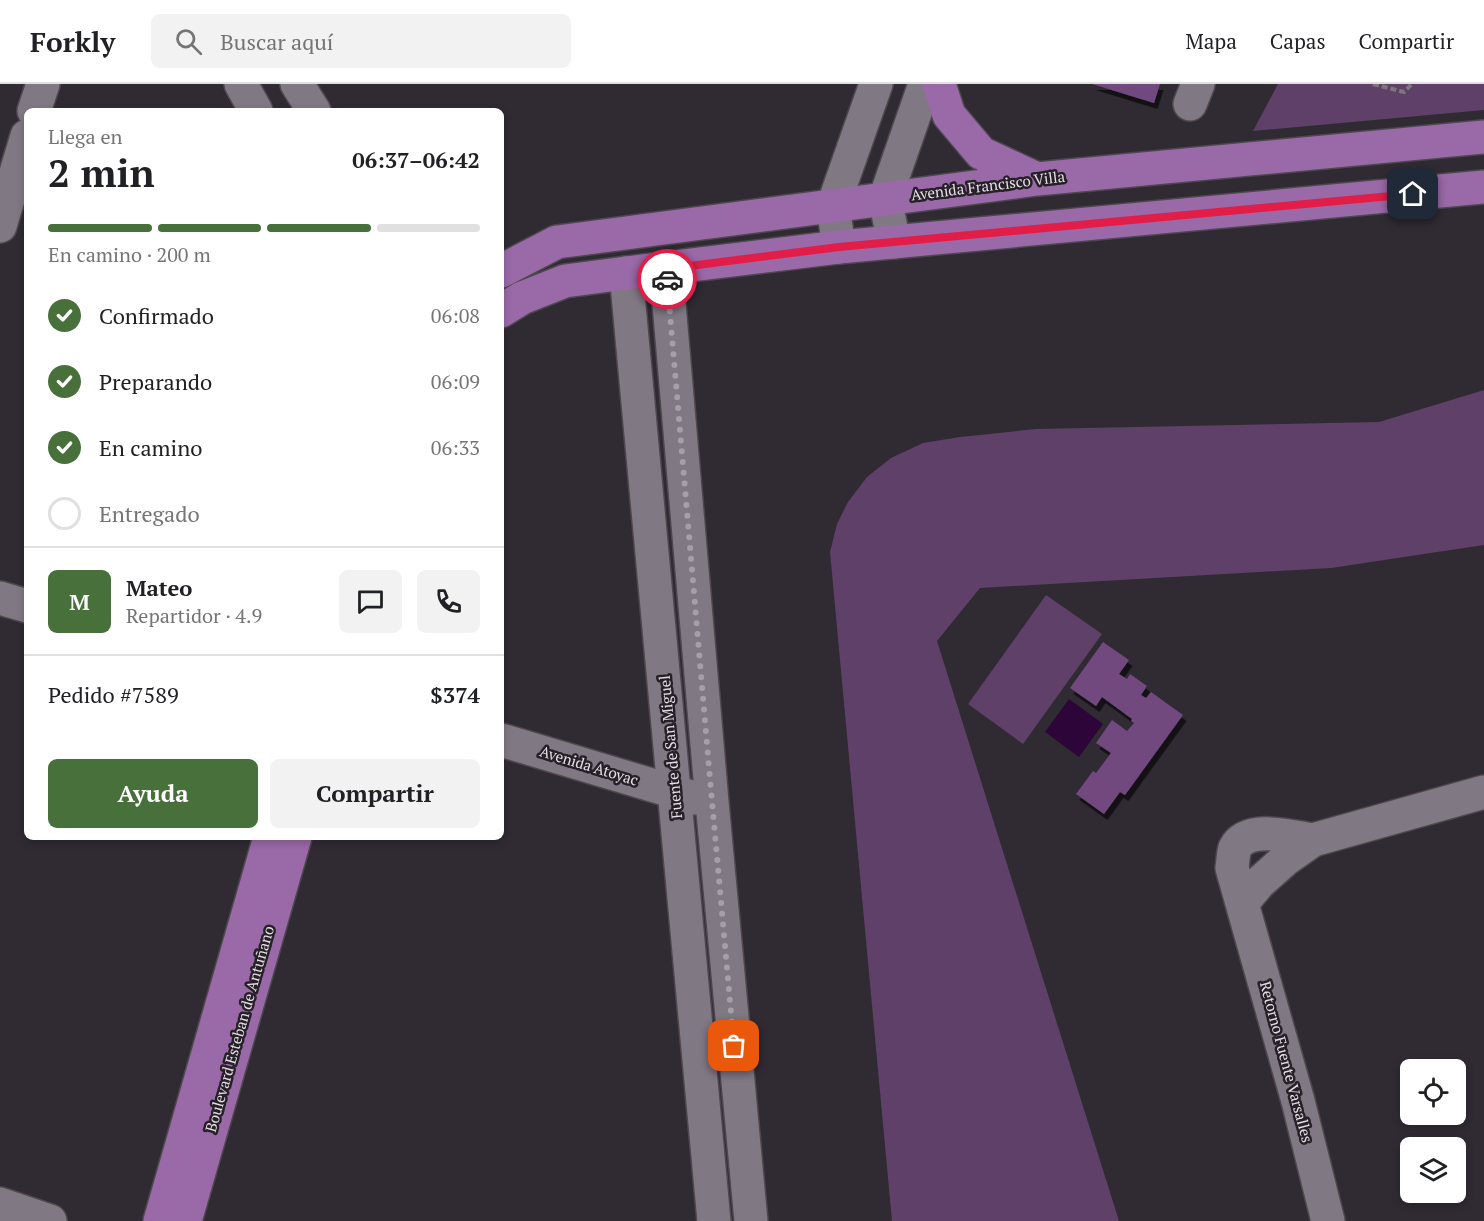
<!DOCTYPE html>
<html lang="es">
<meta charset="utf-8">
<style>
body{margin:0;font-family:"PT Serif",serif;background:#f2f2f2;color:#202124;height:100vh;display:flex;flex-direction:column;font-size:22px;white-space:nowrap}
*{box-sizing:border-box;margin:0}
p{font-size:20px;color:#757577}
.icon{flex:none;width:33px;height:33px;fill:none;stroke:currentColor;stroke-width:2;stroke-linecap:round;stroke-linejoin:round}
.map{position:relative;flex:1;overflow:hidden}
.sheet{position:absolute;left:24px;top:24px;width:480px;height:732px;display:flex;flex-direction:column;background:#fff;border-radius:9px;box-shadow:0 3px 9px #0003}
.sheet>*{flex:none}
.buttons{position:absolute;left:1400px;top:975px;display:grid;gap:12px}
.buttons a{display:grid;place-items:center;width:66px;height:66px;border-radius:9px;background:#fff;box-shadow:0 3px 9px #0003;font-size:30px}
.pin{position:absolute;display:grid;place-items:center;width:51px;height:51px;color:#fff;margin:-26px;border-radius:12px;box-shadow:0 3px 9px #0006}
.courier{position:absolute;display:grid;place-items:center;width:60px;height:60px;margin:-30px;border:4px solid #e11d48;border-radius:50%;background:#fff;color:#222;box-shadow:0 2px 8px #0007}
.overview em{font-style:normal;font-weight:600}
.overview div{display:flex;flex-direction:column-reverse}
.overview{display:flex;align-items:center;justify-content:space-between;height:102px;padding:0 24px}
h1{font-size:39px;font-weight:600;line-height:45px}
.bar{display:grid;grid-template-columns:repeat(4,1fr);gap:9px 6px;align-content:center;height:72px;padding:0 24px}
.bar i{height:8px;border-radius:4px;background:#e0e0e0}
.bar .on{background:#48703b}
.bar p{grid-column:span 4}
.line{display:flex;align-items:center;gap:15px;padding:0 24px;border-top:2px solid #e0e0e0}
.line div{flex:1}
.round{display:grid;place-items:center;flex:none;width:63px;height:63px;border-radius:9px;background:#f2f2f2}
ol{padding:0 24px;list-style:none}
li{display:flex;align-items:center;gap:18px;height:66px}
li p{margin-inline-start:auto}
li .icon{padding:6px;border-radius:50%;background:#48703b;color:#fff;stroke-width:4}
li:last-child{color:#757577}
li i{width:33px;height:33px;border:3px solid #e0e0e0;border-radius:50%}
.button{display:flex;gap:12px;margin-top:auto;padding:12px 24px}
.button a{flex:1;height:69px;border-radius:9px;background:#48703b;color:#fff;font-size:24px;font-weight:600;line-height:69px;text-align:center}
.button a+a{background:#f2f2f2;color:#202124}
header{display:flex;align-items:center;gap:36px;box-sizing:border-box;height:84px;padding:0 30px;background:#fff;border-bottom:2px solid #e0e0e0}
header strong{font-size:28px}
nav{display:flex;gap:33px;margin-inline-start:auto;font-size:21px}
.search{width:420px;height:54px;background:#f2f2f2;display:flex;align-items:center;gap:15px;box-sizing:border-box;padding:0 21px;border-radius:9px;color:#757577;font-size:22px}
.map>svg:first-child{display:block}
.green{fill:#5f4068}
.water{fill:#2d0538}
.building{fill:#72487e;filter:url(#shadow)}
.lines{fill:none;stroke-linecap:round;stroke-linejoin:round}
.minor-casing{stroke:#4d474f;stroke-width:36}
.major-casing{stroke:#4d474f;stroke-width:36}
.path{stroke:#7c777f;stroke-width:4;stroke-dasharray:6 3;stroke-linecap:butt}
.minor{stroke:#807883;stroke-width:33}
.major{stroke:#9a69a8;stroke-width:33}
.done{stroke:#a5a0a7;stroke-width:6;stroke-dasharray:0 10.8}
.route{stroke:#e11d48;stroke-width:8}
.labels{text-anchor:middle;stroke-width:5;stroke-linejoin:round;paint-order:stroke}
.street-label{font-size:15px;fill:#e4dfe5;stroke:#272029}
</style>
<header>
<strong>Forkly</strong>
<div class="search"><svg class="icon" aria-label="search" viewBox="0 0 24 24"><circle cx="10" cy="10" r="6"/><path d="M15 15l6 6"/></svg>Buscar aquí</div>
<nav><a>Mapa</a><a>Capas</a><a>Compartir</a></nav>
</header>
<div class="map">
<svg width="1484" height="1137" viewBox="0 0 1484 1137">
<defs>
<filter id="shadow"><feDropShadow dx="3.5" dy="6" stdDeviation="0" flood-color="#0009"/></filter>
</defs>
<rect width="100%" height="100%" fill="#302a33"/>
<path class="green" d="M 1278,0 L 1484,0 L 1484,26 L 1253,47 Z
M 1484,306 L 1484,461 L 1331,484 L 980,504 L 937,557 L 1119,1137 L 892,1137 L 830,468 L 837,440 L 848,418 L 867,393 L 891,374 L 923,359 L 960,353 L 1036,345 L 1379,338 Z
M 1046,511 L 1102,550 L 1023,660 L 968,620 Z"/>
<path class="water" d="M 1069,615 L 1103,640 L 1079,673 L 1045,648 Z"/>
<path class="building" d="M 1092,0 L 1160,0 L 1154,19 Z
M 1103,558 L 1129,576 L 1119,590 L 1127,595 L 1130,590 L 1147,602 L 1141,611 L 1146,614 L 1151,608 L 1183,631 L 1125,711 L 1120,708 L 1104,730 L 1076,710 L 1093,687 L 1096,689 L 1111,669 L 1096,659 L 1112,636 L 1127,647 L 1134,639 L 1131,637 L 1132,635 L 1102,613 L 1096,622 L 1070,604 Z"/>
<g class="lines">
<g class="minor-casing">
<path id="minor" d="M 241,0 L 256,27
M 297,0 L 314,27
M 1190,20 L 1198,0
M 34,27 L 43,0
M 0,142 L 27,52
M 894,158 L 885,115 L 925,0
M 839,163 L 833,122 L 876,0
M 666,185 L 712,718 L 751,1137
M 626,189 L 714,1137
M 0,514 L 27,522
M 501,656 L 695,714
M 1313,756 C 1292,753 1248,740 1235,764 C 1233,769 1233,778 1232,784 L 1298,1017 L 1328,1137
M 1242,819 L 1259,799 L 1286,775 L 1313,756 L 1484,708
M 0,1120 L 50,1137"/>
</g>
<g class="major-casing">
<path id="major" d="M 939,0 L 949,31 L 981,69 L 1037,95
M 501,187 L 557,158 L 1037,95 L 1484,53
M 501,227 L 522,214 L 565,197 L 626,189 L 839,163 L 1484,103
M 160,1137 L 270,753
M 185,1137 L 295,753"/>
</g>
<path class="path" d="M 1373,0 L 1404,8 L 1412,0"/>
<use href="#minor" class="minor"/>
<use href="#major" class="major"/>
</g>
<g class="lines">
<path class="done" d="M 667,195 L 710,695 L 734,962"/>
<path class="route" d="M 667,195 L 666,185 L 839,163 L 1413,110"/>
</g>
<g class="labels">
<g class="street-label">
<text transform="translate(988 102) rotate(-7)" y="5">Avenida Francisco Villa</text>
<text transform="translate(671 663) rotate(-95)" y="5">Fuente de San Miguel</text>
<text transform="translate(589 682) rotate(17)" y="5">Avenida Atoyac</text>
<text transform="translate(240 945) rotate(-74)" y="5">Boulevard Esteban de Antuñano</text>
<text transform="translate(1286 978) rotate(75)" y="5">Retorno Fuente Varsalles</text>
</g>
</g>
</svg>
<div class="buttons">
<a><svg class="icon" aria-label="locate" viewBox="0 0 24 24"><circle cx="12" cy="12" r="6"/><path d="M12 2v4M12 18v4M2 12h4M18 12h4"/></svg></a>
<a><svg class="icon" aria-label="layers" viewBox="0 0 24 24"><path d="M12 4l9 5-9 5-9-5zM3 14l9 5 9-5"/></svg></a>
</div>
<div class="pin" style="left:734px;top:962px;background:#ea580c"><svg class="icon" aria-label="bag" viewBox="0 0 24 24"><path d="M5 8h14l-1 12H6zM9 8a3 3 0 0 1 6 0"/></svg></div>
<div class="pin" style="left:1413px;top:110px;background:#1f2937"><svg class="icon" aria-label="home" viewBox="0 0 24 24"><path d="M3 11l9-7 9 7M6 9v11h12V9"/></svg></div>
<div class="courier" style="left:667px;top:195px"><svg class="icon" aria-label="car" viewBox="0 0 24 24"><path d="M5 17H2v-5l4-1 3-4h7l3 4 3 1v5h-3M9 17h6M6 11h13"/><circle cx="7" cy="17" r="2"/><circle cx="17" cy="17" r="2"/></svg></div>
<section class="sheet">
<div class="overview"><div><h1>2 min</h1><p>Llega en</p></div><em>06:37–06:42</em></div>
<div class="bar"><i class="on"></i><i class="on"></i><i class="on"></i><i></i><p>En camino · 200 m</p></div>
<ol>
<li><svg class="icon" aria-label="check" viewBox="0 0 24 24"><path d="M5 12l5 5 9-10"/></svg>Confirmado<p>06:08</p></li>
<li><svg class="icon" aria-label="check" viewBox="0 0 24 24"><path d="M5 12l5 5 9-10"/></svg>Preparando<p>06:09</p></li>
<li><svg class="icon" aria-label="check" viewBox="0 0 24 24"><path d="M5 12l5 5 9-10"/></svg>En camino<p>06:33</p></li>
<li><i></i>Entregado</li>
</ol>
<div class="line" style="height:108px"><b class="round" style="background:#48703b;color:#fff">M</b><div><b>Mateo</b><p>Repartidor · 4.9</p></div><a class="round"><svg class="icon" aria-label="chat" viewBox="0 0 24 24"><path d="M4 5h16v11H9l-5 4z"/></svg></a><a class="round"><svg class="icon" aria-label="phone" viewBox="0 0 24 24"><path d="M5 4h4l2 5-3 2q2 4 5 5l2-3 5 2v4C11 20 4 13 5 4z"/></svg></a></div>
<div class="line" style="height:78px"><div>Pedido #7589</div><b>$374</b></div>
<div class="button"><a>Ayuda</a><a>Compartir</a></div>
</section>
</div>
